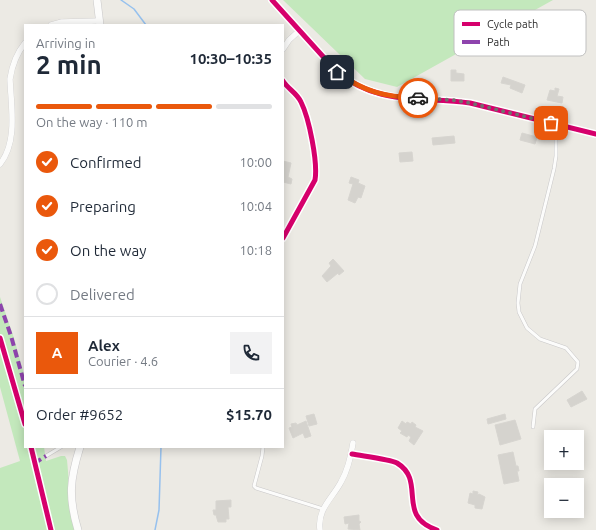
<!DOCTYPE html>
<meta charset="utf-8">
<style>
body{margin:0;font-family:Ubuntu,sans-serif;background:#f2f2f3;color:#1f2937;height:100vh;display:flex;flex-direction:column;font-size:15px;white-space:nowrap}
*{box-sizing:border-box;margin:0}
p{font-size:13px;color:#747a83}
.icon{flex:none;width:22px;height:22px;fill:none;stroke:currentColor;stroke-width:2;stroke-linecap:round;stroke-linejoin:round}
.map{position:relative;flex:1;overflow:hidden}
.drawer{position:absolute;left:24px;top:24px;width:260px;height:424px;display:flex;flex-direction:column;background:#fff;border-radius:0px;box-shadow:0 2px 10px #0003}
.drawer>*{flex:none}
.buttons{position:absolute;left:544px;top:430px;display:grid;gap:8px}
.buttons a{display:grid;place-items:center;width:40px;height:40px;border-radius:0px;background:#fff;box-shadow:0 2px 10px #0003;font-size:20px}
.pin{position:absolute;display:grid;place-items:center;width:34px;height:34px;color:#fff;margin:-17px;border-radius:8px;box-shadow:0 2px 6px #0006}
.courier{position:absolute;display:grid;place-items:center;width:40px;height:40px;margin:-20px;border:3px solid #ea580c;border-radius:50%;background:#fff;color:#222;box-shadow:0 1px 5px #0007}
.overview em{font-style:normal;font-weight:600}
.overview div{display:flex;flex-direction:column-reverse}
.overview{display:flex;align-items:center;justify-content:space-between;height:68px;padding:0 12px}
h1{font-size:26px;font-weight:600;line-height:30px}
.bar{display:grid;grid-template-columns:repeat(4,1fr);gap:6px 4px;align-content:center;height:48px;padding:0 12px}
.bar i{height:5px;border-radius:3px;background:#e0e1e3}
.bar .on{background:#ea580c}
.bar p{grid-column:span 4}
.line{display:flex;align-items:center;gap:10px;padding:0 12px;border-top:1px solid #e0e1e3}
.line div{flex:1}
.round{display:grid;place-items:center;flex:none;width:42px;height:42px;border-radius:0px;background:#f2f2f3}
ol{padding:0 12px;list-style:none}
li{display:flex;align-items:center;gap:12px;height:44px}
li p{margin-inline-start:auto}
li .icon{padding:4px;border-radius:50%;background:#ea580c;color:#fff;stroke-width:4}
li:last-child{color:#747a83}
li i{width:22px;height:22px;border:2px solid #e0e1e3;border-radius:50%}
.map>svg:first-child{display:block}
.green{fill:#c3e8bc}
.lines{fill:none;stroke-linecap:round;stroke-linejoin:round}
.stream{stroke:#96c1ee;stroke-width:1.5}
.building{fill:#d5d3ce;stroke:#d7d5d0}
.service-casing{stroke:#c9c8c9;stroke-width:4}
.minor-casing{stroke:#c9c8c9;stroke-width:6}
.tertiary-casing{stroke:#c9c8c9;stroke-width:8}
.service{stroke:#fcfcfb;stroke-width:3}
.minor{stroke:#fcfcfb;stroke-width:5.5}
.tertiary{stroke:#fcfcfb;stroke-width:7}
.quiet{stroke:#8e44ad;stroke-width:4;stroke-dasharray:8 4;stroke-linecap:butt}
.cycleway-casing{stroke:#fff;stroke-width:8}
.cycleway{stroke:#d6006c;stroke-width:5}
.done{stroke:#70706e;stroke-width:4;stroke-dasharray:0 7.2}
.route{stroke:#ea580c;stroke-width:5}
.key{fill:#fff;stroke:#c0c0c0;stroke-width:1}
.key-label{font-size:11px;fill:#2e2e2e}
</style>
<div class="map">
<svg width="596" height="530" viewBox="0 0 596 530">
<rect width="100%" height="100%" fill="#eceae4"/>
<path class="green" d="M 283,0 L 553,0 L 397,87 L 365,79 Z
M 0,297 L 14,338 L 25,378 L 25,447 L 44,447 L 46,461 L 61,456 L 65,456 L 67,460 L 70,494 L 78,530 L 0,530 L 0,468 L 20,461 L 0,387 Z"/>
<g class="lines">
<path class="stream" d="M 121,0 L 134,9 L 146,25
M 155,530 L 159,510 L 161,447"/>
</g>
<path class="building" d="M 451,70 L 456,70 L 456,73 L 464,74 L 464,81 L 451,81 Z
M 503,77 L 525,85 L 522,93 L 510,88 L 511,85 L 501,83 Z
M 555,88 L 559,89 L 557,96 L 563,97 L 562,103 L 547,100 L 550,90 L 555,91 Z
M 522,133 L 537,137 L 535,144 L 520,140 Z
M 454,136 L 455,143 L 433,145 L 432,138 Z
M 412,152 L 413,161 L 400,162 L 399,153 Z
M 283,161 L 291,163 L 288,177 L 292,179 L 291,184 L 283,182 Z
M 351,177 L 359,180 L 358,183 L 365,186 L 361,198 L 358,197 L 355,203 L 348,200 L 353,184 L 349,183 Z
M 333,259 L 344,271 L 339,275 L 338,273 L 327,282 L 322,276 L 331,266 L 329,263 Z
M 582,391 L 587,399 L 571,407 L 567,400 Z
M 314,414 L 317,424 L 309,426 L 306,416 Z
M 505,414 L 506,419 L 488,424 L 487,419 Z
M 515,420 L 521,439 L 500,445 L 495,425 Z
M 306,421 L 311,436 L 305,438 L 303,433 L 293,438 L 289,428 L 292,427 L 291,424 L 296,423 L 297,425 Z
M 402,421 L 406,424 L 407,422 L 411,424 L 412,422 L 416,425 L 415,427 L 423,431 L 414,445 L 409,441 L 411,437 L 408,435 L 407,437 L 400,433 L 402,431 L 398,428 Z
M 513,452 L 516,466 L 518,466 L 519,471 L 517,471 L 519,481 L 504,484 L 498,455 Z
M 473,491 L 478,492 L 477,495 L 479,494 L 485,497 L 482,509 L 475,508 L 475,505 L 468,503 L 470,493 L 473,494 Z
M 231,500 L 231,507 L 228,507 L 229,519 L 226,519 L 226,522 L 218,522 L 216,515 L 214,515 L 213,510 L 216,510 L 216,501 Z
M 359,515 L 359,521 L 361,522 L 359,524 L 360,530 L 348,529 L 349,523 L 345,524 L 344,517 Z"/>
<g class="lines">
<g class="service-casing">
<path id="service" d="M 533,427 L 535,409 L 577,369 L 578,362 L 566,348 L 540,339 L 527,328 L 519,312 L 518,303 L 520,284 L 535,246 L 554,169 L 556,156 L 556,124
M 263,447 L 262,456 L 254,486 L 256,488 L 323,509
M 46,456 L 61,447"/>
</g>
<g class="minor-casing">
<path id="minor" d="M 272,0 L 337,72 C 350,82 364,90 381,94 C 409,102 440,98 470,103 L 596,134
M 51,25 L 62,22 L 100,21
M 283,49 L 289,40 L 299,31
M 283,81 C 288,89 297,93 301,102 C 309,118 318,162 315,180 L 283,238
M 0,164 C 18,142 11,106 10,79 C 12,66 16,54 25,43
M 352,454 C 362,456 389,459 397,463 C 427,481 395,516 437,530
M 320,530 C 317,509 332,499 341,482 C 348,470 351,456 353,443"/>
</g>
<g class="tertiary-casing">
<path id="tertiary" d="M 97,0 L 100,25
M 78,530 C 68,497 70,479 80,447"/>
</g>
<use href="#service" class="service"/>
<use href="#minor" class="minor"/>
<use href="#tertiary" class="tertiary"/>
<path class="quiet" d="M 0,304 L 11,336 L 25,386
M 34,459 L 38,461 L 46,456"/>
<g class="cycleway-casing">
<path id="cycleway" d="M 272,0 L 337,72 C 350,82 364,90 381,94 C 409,102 440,98 470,103 L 596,134
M 283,81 C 288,89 297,93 301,102 C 309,118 318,162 315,180 L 283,238
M 0,338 L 25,424
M 31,447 L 51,530
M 352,454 C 362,456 389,459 397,463 C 427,481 395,516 437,530"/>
</g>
<use href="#cycleway" class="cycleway"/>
</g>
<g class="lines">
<path class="done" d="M 418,98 L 452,100 L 470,103 L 551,123"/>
<path class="route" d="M 337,72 C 364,92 385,97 418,98"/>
</g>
<rect x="454" y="10" width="132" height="46" rx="6" class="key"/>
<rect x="462" y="22" width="18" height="4" fill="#d6006c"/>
<rect x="462" y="40" width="18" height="4" fill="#8e44ad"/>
<g class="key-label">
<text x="487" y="28">Cycle path</text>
<text x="487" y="46">Path</text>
</g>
</svg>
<div class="buttons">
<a>+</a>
<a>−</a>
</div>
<div class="pin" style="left:551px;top:123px;background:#ea580c"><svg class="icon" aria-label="bag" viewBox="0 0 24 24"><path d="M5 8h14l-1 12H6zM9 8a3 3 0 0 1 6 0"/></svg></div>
<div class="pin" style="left:337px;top:72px;background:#1f2937"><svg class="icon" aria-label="home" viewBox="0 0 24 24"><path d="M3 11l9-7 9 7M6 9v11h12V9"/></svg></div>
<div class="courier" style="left:418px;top:98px"><svg class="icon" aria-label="car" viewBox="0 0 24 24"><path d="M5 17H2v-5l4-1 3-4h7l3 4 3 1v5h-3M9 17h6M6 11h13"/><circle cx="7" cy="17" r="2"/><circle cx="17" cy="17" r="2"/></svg></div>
<section class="drawer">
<div class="overview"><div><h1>2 min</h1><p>Arriving in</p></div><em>10:30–10:35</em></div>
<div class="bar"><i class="on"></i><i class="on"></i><i class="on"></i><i></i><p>On the way · 110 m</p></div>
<ol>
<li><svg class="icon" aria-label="check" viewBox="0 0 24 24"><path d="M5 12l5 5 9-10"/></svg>Confirmed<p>10:00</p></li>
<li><svg class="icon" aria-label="check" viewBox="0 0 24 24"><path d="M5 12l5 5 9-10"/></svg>Preparing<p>10:04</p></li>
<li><svg class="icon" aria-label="check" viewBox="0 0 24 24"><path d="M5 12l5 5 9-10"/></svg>On the way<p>10:18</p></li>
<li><i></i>Delivered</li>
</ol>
<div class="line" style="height:72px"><b class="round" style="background:#ea580c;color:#fff">A</b><div><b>Alex</b><p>Courier · 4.6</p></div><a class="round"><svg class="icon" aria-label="phone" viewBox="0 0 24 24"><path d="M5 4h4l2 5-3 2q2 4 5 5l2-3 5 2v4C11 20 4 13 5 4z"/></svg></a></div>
<div class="line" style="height:52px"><div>Order #9652</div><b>$15.70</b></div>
</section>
</div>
